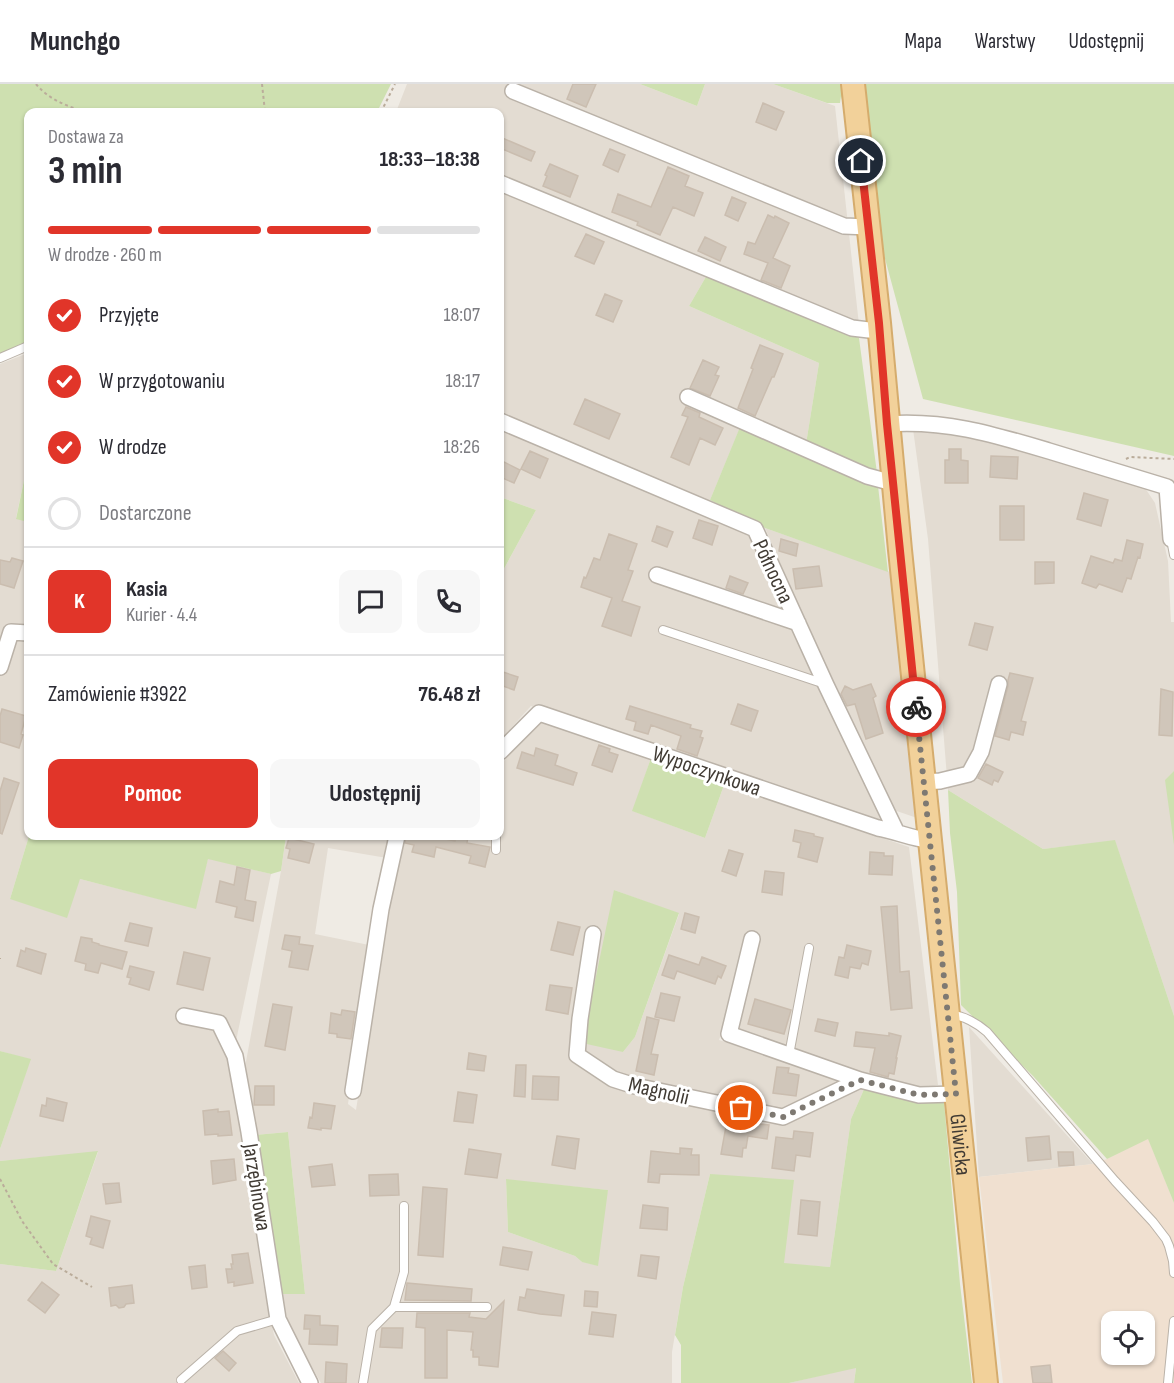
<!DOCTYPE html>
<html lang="pl">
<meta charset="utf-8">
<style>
body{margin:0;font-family:"Sofia Sans Condensed",sans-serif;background:#f7f7f7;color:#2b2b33;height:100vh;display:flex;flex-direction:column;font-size:22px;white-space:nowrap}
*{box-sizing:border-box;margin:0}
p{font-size:20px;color:#7c7c81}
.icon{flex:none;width:33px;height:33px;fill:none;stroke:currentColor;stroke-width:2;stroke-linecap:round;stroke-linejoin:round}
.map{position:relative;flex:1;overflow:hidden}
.panel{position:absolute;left:24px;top:24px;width:480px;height:732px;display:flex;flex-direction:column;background:#fff;border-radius:12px;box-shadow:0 2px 4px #0004}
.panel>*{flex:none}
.tools{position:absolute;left:1101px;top:1227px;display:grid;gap:12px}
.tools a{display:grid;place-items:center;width:54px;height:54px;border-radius:12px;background:#fff;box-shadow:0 2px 4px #0004;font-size:30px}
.pin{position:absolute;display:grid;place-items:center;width:51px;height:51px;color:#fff;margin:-26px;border:3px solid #fff;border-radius:50%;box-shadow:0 2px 6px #0007}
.courier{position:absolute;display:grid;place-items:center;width:60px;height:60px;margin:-30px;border:4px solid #e13529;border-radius:50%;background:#fff;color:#222;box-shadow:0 2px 8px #0007}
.summary em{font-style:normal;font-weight:700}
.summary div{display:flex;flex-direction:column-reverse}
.summary{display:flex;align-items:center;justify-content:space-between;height:102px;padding:0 24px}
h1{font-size:39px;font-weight:700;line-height:45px}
.bar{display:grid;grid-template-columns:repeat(4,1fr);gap:9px 6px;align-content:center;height:72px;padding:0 24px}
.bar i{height:8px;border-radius:4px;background:#e1e1e2}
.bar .on{background:#e13529}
.bar p{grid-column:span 4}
.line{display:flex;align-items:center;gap:15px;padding:0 24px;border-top:2px solid #e1e1e2}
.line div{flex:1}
.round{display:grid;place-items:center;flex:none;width:63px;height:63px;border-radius:12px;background:#f7f7f7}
ol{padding:0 24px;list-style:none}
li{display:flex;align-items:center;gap:18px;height:66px}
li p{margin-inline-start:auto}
li .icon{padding:6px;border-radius:50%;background:#e13529;color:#fff;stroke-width:4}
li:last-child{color:#7c7c81}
li i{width:33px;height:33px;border:3px solid #e1e1e2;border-radius:50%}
.action{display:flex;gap:12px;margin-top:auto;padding:12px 24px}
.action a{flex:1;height:69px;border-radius:12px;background:#e13529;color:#fff;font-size:24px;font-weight:700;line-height:69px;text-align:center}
.action a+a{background:#f7f7f7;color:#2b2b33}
header{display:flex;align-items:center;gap:36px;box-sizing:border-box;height:84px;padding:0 30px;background:#fff;border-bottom:2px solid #e1e1e2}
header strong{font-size:28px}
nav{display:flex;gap:33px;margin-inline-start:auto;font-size:21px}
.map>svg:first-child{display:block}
.residential{fill:#e3dcd2;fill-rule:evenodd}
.commercial{fill:#f0e0d0;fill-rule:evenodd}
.green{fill:#cee0b0}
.building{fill:#d0c6ba;stroke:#cabdaf;stroke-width:1.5}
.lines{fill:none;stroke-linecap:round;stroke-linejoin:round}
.service-casing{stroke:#bab2a8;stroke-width:10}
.minor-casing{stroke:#bab2a8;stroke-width:18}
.primary-casing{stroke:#d5ac6d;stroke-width:26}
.path{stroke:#baac9a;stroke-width:2;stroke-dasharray:3 3;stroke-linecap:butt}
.service{stroke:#fff;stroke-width:8}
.minor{stroke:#fff;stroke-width:15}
.primary{stroke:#f2d19a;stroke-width:22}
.done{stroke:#7e7972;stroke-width:6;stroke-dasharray:0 10.8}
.route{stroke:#e13529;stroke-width:8}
.labels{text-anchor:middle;stroke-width:6;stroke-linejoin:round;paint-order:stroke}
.street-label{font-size:22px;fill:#413b34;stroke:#fff}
</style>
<header>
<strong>Munchgo</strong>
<nav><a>Mapa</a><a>Warstwy</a><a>Udostępnij</a></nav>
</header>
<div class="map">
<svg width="1174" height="1299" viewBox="0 0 1174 1299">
<rect width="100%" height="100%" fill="#efebe4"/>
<path class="residential" d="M 407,0 L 640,0 L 697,22 L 705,0 L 773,0 L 835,22 L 859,241 L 500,92 L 500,28 L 396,28 Z
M 500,104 L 707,191 L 689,222 L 819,279 L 806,360 L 742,339 L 708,421 L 500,330 Z
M 28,269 L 28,377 L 16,434 L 28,438 L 28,542 L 8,541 L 20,553 L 28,553 L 29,752 L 10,815 L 80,795 L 195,824 L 208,774 L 271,790 L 236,957 L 241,1035 L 262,1194 L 274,1251 L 299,1299 L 0,1299 L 0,1180 L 56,1187 L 98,1068 L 0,1077 L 0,1065 L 30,976 L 0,967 L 0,280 Z
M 500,343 L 753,452 L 885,740 L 531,622 L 500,656 L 500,492 L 536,426 L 500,413 Z
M 913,345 L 975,353 L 1034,370 L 1036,370 L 1143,401 L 1155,419 L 1168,477 L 1171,538 L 1174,538 L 1174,932 L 1115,757 L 1043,765 L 948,706 L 928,455 Z
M 765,444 L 896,490 L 920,735 L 885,723 Z
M 541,635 L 651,674 L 633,727 L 705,754 L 724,701 L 909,763 L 938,1001 L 913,1006 L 746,951 L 737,944 L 740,898 L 719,956 L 845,997 L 784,1028 L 587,983 L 785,1039 L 865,1003 L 851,1035 L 830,1183 L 784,1180 L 710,1090 L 683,1203 L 672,1268 L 672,1299 L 321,1299 L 290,1245 L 281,1210 L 305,1210 L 288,1048 L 255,1051 L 244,1006 L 245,983 L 281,787 L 286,752 L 392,752 L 387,774 L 328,764 L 315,850 L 369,861 L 348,1020 L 356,1026 L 390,809 L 404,752 L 500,752 L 500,679 L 502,679 ZM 614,806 L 679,830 L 635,953 L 623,968 ZM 506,1096 L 608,1106 L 582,1178 L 575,1172 L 508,1148 Z
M 969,943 L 1093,1080 L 979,1093 Z
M 856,1283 L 854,1299 L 789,1299 Z"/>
<path class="commercial" d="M 1148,1054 L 1174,1119 L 1174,1299 L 1003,1299 L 979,1093 L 1093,1080 L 1107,1075 ZM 1112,1238 L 1144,1238 L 1144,1270 L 1112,1270 Z"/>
<path class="green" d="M 0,0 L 391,0 L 377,28 L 28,28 L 28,260 L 0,271 Z
M 640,0 L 705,0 L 697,22 Z
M 773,0 L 1174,0 L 1174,372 L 923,315 L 841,12 L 840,19 L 827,19 Z
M 707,191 L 859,254 L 877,389 L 806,360 L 819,279 L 689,222 Z
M 740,343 L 878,402 L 888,488 L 765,444 L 710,416 Z
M 28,377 L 28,438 L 16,435 Z
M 500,413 L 536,426 L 500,492 Z
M 651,674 L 724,701 L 705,754 L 632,727 Z
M 1174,687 L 1174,761 L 1165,696 Z
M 948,706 L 1043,765 L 1115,756 L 1174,932 L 1174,1119 L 1148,1055 L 1107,1075 L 1033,992 L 961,921 L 957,808 L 950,749 Z
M 29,752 L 286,752 L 281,787 L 271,790 L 208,775 L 196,825 L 80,795 L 67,834 L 10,815 Z
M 614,806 L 679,829 L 635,953 L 623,968 L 582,959 Z
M 0,967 L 31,975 L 0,1065 Z
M 865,1003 L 920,1017 L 944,1018 L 960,1200 L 972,1299 L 854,1299 L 856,1284 L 789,1299 L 681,1299 L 681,1261 L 675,1251 L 683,1203 L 710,1090 L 794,1096 L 784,1179 L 830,1183 L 851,1035 Z
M 288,1048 L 305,1210 L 281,1210 L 255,1051 Z
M 98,1067 L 56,1187 L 0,1180 L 0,1077 Z
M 506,1095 L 608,1106 L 598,1182 L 582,1178 L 575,1172 L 508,1148 Z"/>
<path class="building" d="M 573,0 L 596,0 L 586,23 L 567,15 Z
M 763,19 L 784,28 L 776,46 L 756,38 Z
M 500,53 L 535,68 L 531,77 L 500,64 Z
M 610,65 L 625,71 L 618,88 L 603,81 Z
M 550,80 L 578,92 L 570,113 L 543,102 L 547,92 L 545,91 Z
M 668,83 L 689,92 L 685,102 L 703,109 L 694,132 L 673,123 L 660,151 L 637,141 L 638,138 L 612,128 L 618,110 L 651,123 Z
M 732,113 L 746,119 L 738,137 L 725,131 Z
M 768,131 L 774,134 L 775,132 L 789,139 L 773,174 L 790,182 L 781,204 L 761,196 L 768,179 L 744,170 L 748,158 L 755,160 Z
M 586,150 L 604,158 L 594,180 L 575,172 Z
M 705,153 L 726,163 L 720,177 L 698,167 Z
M 605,210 L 622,217 L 613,238 L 596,231 Z
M 760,261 L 783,270 L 774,293 L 772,293 L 755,332 L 738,324 L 753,285 L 751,284 Z
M 703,276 L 719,283 L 715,291 L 719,292 L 710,312 L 690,304 Z
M 585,315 L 620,330 L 609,355 L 574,340 Z
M 686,323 L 700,329 L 699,333 L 723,344 L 715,361 L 700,354 L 689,381 L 671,373 L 688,333 L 682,331 Z
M 949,365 L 961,365 L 961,376 L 968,377 L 968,399 L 945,399 L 945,376 L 949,376 Z
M 530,367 L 548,375 L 540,394 L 521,385 Z
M 991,372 L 1018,373 L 1017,395 L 990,393 Z
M 500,376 L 520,386 L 514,399 L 500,393 Z
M 1084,409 L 1108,416 L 1101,442 L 1077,435 Z
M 1000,422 L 1024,422 L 1024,456 L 1000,456 Z
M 699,436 L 718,442 L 712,461 L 693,454 Z
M 657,442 L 673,448 L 667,463 L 652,457 Z
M 609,450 L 637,460 L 628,486 L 633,487 L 622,517 L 640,523 L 631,552 L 602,542 L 612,514 L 581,503 L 584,493 L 586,494 L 594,474 L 600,476 Z
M 781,455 L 798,460 L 796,472 L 779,467 Z
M 1127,456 L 1143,460 L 1140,474 L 1138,473 L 1131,495 L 1127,494 L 1122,508 L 1099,500 L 1096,504 L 1082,499 L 1091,472 L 1113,479 L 1115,475 L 1122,477 Z
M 12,474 L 23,477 L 14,504 L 0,500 L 0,476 L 10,478 Z
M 1035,478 L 1054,478 L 1054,499 L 1035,500 Z
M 819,482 L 822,502 L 796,505 L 793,485 Z
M 730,492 L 748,499 L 743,510 L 726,504 Z
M 975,539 L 993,543 L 987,566 L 969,561 Z
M 500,587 L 518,593 L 514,606 L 500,601 Z
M 1010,589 L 1033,594 L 1021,637 L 1026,638 L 1023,651 L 1011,648 L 1009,656 L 995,652 L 1008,602 L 1008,596 Z
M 871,600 L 876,612 L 873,614 L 883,649 L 866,655 L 855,620 L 847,622 L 841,610 L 845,602 L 853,606 Z
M 1161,605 L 1173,608 L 1172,652 L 1159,651 Z
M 738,620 L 758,627 L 751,647 L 731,640 Z
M 630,622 L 691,641 L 690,644 L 702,647 L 700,653 L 703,654 L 697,672 L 677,665 L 681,652 L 651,641 L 648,650 L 634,646 L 636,638 L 626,635 Z
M 2,625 L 26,632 L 21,650 L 23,651 L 19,664 L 0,658 L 0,632 Z
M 599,661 L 610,665 L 609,668 L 618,671 L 612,688 L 592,681 Z
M 536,664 L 558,671 L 555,681 L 577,689 L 573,701 L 517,684 L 522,668 L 534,672 Z
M 986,680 L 1003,688 L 998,698 L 994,696 L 992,701 L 978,694 Z
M 4,694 L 19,699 L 2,750 L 0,749 L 0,707 Z
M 795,746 L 814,750 L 814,752 L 823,754 L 817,778 L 798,773 L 801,759 L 793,757 Z
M 406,752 L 432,752 L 455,757 L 456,752 L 468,752 L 467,759 L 490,763 L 485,783 L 469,779 L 471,772 L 436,763 L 434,773 L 412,768 L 414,761 L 405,759 Z
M 289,754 L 314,760 L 309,779 L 288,774 L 290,765 L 286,764 Z
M 729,766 L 743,770 L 736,792 L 722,787 Z
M 870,768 L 884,769 L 884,772 L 893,772 L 892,791 L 869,790 Z
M 237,783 L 250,786 L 245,816 L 256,818 L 253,837 L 235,833 L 237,823 L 216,818 L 220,797 L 234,801 Z
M 765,787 L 784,789 L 782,811 L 762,808 Z
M 897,822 L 900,888 L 909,887 L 912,924 L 891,926 L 881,823 Z
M 685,829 L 699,833 L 695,849 L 681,845 Z
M 558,838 L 580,843 L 573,871 L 551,866 Z
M 130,839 L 152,844 L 148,862 L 125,857 Z
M 285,851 L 300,853 L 299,860 L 313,862 L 308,886 L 289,883 L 292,867 L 282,865 Z
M 81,853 L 92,855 L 92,858 L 99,860 L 99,861 L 127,868 L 122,885 L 101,879 L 98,889 L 85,886 L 86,880 L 75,877 Z
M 847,861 L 871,867 L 868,881 L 862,879 L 860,885 L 850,883 L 848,894 L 835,891 L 839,873 L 844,874 Z
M 26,864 L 46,870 L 41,890 L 17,882 L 21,866 L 25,868 Z
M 184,868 L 210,874 L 203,906 L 177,900 Z
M 669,871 L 699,881 L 702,873 L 726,882 L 721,894 L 718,892 L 715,900 L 677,887 L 674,895 L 662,891 Z
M 130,882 L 154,888 L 149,906 L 129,900 L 131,894 L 127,893 Z
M 550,901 L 572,904 L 568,930 L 546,926 Z
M 661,909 L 680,913 L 674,937 L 655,933 Z
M 755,915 L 791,926 L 784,950 L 748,940 Z
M 273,920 L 292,923 L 285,966 L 265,962 Z
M 342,926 L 355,928 L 351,955 L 337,953 L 337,950 L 329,949 L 331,929 L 341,931 Z
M 647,933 L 659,936 L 651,970 L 658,971 L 654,991 L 636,987 Z
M 818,935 L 838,939 L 835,952 L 815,947 Z
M 856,948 L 889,952 L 889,949 L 901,952 L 896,974 L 897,974 L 894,990 L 889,989 L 888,993 L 870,988 L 875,964 L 854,962 Z
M 469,969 L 486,972 L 484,987 L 467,985 Z
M 516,981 L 526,981 L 525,1013 L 514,1012 Z
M 777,983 L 789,984 L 788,989 L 799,991 L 796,1012 L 773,1009 Z
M 533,992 L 559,993 L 558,1016 L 532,1015 Z
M 255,1002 L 274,1002 L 274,1021 L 254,1021 Z
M 458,1008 L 477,1011 L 473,1039 L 454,1037 Z
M 47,1014 L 67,1019 L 63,1037 L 40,1032 L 42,1021 L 46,1022 Z
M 314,1019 L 335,1022 L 331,1045 L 321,1044 L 321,1046 L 308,1044 L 310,1033 L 312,1034 Z
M 218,1025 L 218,1028 L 229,1027 L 232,1051 L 218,1052 L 218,1050 L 205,1051 L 203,1027 Z
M 728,1031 L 749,1036 L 749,1039 L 769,1041 L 767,1055 L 748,1052 L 746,1064 L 743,1064 L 742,1073 L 721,1070 Z
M 794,1047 L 813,1049 L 810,1073 L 796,1071 L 794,1087 L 772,1084 L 776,1053 L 793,1055 Z
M 557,1052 L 579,1055 L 575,1085 L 552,1081 Z
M 1049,1052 L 1051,1075 L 1028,1077 L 1026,1054 Z
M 680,1064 L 692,1065 L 691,1071 L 699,1071 L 699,1091 L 660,1090 L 659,1099 L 648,1098 L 651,1067 L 680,1070 Z
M 469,1065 L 501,1070 L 497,1094 L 465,1090 Z
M 1058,1068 L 1073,1068 L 1074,1081 L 1059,1082 Z
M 234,1075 L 236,1096 L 213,1100 L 211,1077 Z
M 332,1080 L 335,1101 L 312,1103 L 309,1083 Z
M 398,1090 L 399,1111 L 370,1112 L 369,1091 Z
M 119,1099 L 121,1118 L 106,1120 L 103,1100 Z
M 423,1103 L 447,1105 L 443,1173 L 418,1171 Z
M 801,1116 L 820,1118 L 817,1152 L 798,1150 Z
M 643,1121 L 668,1124 L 667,1146 L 640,1144 Z
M 91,1132 L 110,1137 L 103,1164 L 90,1160 L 92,1154 L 86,1152 Z
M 503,1163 L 532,1168 L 528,1186 L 500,1181 Z
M 248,1169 L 253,1199 L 234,1202 L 234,1198 L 228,1199 L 226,1185 L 232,1185 L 231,1180 L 233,1180 L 232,1171 Z
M 641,1171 L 659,1173 L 656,1195 L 638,1192 Z
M 205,1181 L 207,1203 L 192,1205 L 189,1183 Z
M 42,1198 L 59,1211 L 45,1229 L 28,1216 Z
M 407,1199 L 472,1205 L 471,1217 L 405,1216 Z
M 132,1201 L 134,1219 L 126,1220 L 124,1223 L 119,1224 L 116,1221 L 111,1222 L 109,1204 Z
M 527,1205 L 564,1211 L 561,1232 L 540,1230 L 518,1226 L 520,1213 L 525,1214 Z
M 585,1207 L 598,1208 L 597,1223 L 584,1222 Z
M 504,1217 L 498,1283 L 479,1281 L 479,1273 L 473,1273 L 473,1266 L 471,1266 L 473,1248 L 447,1246 L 447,1294 L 425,1294 L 425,1244 L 416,1243 L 417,1229 L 470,1229 L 469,1233 L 486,1235 Z
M 592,1228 L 616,1231 L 613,1253 L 589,1250 Z
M 305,1231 L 320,1232 L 320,1241 L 338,1242 L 337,1261 L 309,1260 L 310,1245 L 304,1245 Z
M 382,1244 L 403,1244 L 402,1264 L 380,1263 Z
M 223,1267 L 236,1279 L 229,1287 L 215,1274 Z
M 326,1278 L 347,1280 L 346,1299 L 325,1299 Z
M 1050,1281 L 1052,1299 L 1033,1299 L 1031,1283 Z"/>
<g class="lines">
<g class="service-casing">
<path id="service" d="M 0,274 L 28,262
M 1171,455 L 1174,471
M 663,546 L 825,600
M 496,766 L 496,752
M 951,931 C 963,931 978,940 987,948 L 1115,1097 L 1153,1138 L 1166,1155 L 1169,1162 L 1173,1177 L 1174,1189
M 789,971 L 809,864
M 394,1223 L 487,1223
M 181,1296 L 237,1247 L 278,1235
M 363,1299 L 372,1245 L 394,1223 L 404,1188 L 404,1122
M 1168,1299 L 1174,1237"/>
</g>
<g class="minor-casing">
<path id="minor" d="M 513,7 L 844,142 L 868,143
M 500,99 L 852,244 L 869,246 L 879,245
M 688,313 L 867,392 L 893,399
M 500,337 L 755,445 L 826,601 L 896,747
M 887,340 C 947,336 992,350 1049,367 C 1088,379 1128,391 1167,403 L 1171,455
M 657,491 L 798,539
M 0,583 L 11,548 L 28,549
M 500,668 L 539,629 L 878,744 C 896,747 912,755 929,756
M 924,698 L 940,697 L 969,690 L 981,668 L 999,600
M 593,850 L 580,935 L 577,971 L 613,995 L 635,1002 L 783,1033 L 860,996
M 752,855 L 729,950 L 860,996 L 919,1011 L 956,1010
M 184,932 L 219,939 L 235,972 L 249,1048 L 278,1235 L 310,1299
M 353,1007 L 381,825 L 397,752"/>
</g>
<g class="primary-casing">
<g id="primary">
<path id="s1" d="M 853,0 L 879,239 L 900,466 L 986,1299"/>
</g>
</g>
<path class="path" d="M 36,0 C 49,16 67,22 86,28
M 262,0 L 265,28
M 381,28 L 395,0
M 1126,375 L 1130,373 L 1174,375
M 0,874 L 0,875
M 0,1095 L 22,1137 L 53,1180 L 92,1203"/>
<use href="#service" class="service"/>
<use href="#minor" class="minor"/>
<use href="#primary" class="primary"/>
</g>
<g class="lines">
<path class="done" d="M 741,1024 L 783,1033 L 860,996 L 919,1011 L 956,1010 L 916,623"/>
<path class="route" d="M 861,77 L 879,239 L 887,340 L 916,623"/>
</g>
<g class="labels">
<g class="street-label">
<text transform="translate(774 487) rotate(65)" y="8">Północna</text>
<text transform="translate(707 686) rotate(19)" y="8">Wypoczynkowa</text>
<text transform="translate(659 1006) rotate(13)" y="8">Magnolii</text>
<text dy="8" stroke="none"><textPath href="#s1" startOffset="1066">Gliwicka</textPath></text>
<text transform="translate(258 1103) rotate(81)" y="8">Jarzębinowa</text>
</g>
</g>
</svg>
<div class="tools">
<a><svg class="icon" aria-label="locate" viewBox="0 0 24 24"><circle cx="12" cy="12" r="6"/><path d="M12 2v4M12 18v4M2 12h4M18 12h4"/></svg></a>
</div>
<div class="pin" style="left:741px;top:1024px;background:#ea580c"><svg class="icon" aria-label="bag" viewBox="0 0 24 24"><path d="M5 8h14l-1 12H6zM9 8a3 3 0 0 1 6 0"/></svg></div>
<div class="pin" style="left:861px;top:77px;background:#1f2937"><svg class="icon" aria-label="home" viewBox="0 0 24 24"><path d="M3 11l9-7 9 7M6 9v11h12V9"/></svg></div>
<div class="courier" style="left:916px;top:623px"><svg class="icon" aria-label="bike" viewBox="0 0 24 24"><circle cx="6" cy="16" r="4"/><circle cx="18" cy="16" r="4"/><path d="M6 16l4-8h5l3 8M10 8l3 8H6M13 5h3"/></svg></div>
<section class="panel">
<div class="summary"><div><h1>3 min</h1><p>Dostawa za</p></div><em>18:33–18:38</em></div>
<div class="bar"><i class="on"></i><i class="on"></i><i class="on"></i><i></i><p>W drodze · 260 m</p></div>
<ol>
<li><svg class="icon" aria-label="check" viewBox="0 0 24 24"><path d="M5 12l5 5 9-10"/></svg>Przyjęte<p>18:07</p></li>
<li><svg class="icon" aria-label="check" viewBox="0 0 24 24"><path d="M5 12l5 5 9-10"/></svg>W przygotowaniu<p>18:17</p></li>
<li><svg class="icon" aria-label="check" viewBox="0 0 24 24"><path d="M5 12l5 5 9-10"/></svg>W drodze<p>18:26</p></li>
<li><i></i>Dostarczone</li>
</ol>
<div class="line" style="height:108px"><b class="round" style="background:#e13529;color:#fff">K</b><div><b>Kasia</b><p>Kurier · 4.4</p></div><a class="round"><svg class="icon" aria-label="chat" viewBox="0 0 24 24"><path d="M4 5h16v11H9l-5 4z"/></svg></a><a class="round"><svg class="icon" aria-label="phone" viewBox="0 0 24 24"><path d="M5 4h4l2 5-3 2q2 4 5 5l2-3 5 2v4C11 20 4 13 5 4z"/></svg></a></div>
<div class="line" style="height:78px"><div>Zamówienie #3922</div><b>76.48 zł</b></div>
<div class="action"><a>Pomoc</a><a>Udostępnij</a></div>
</section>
</div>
